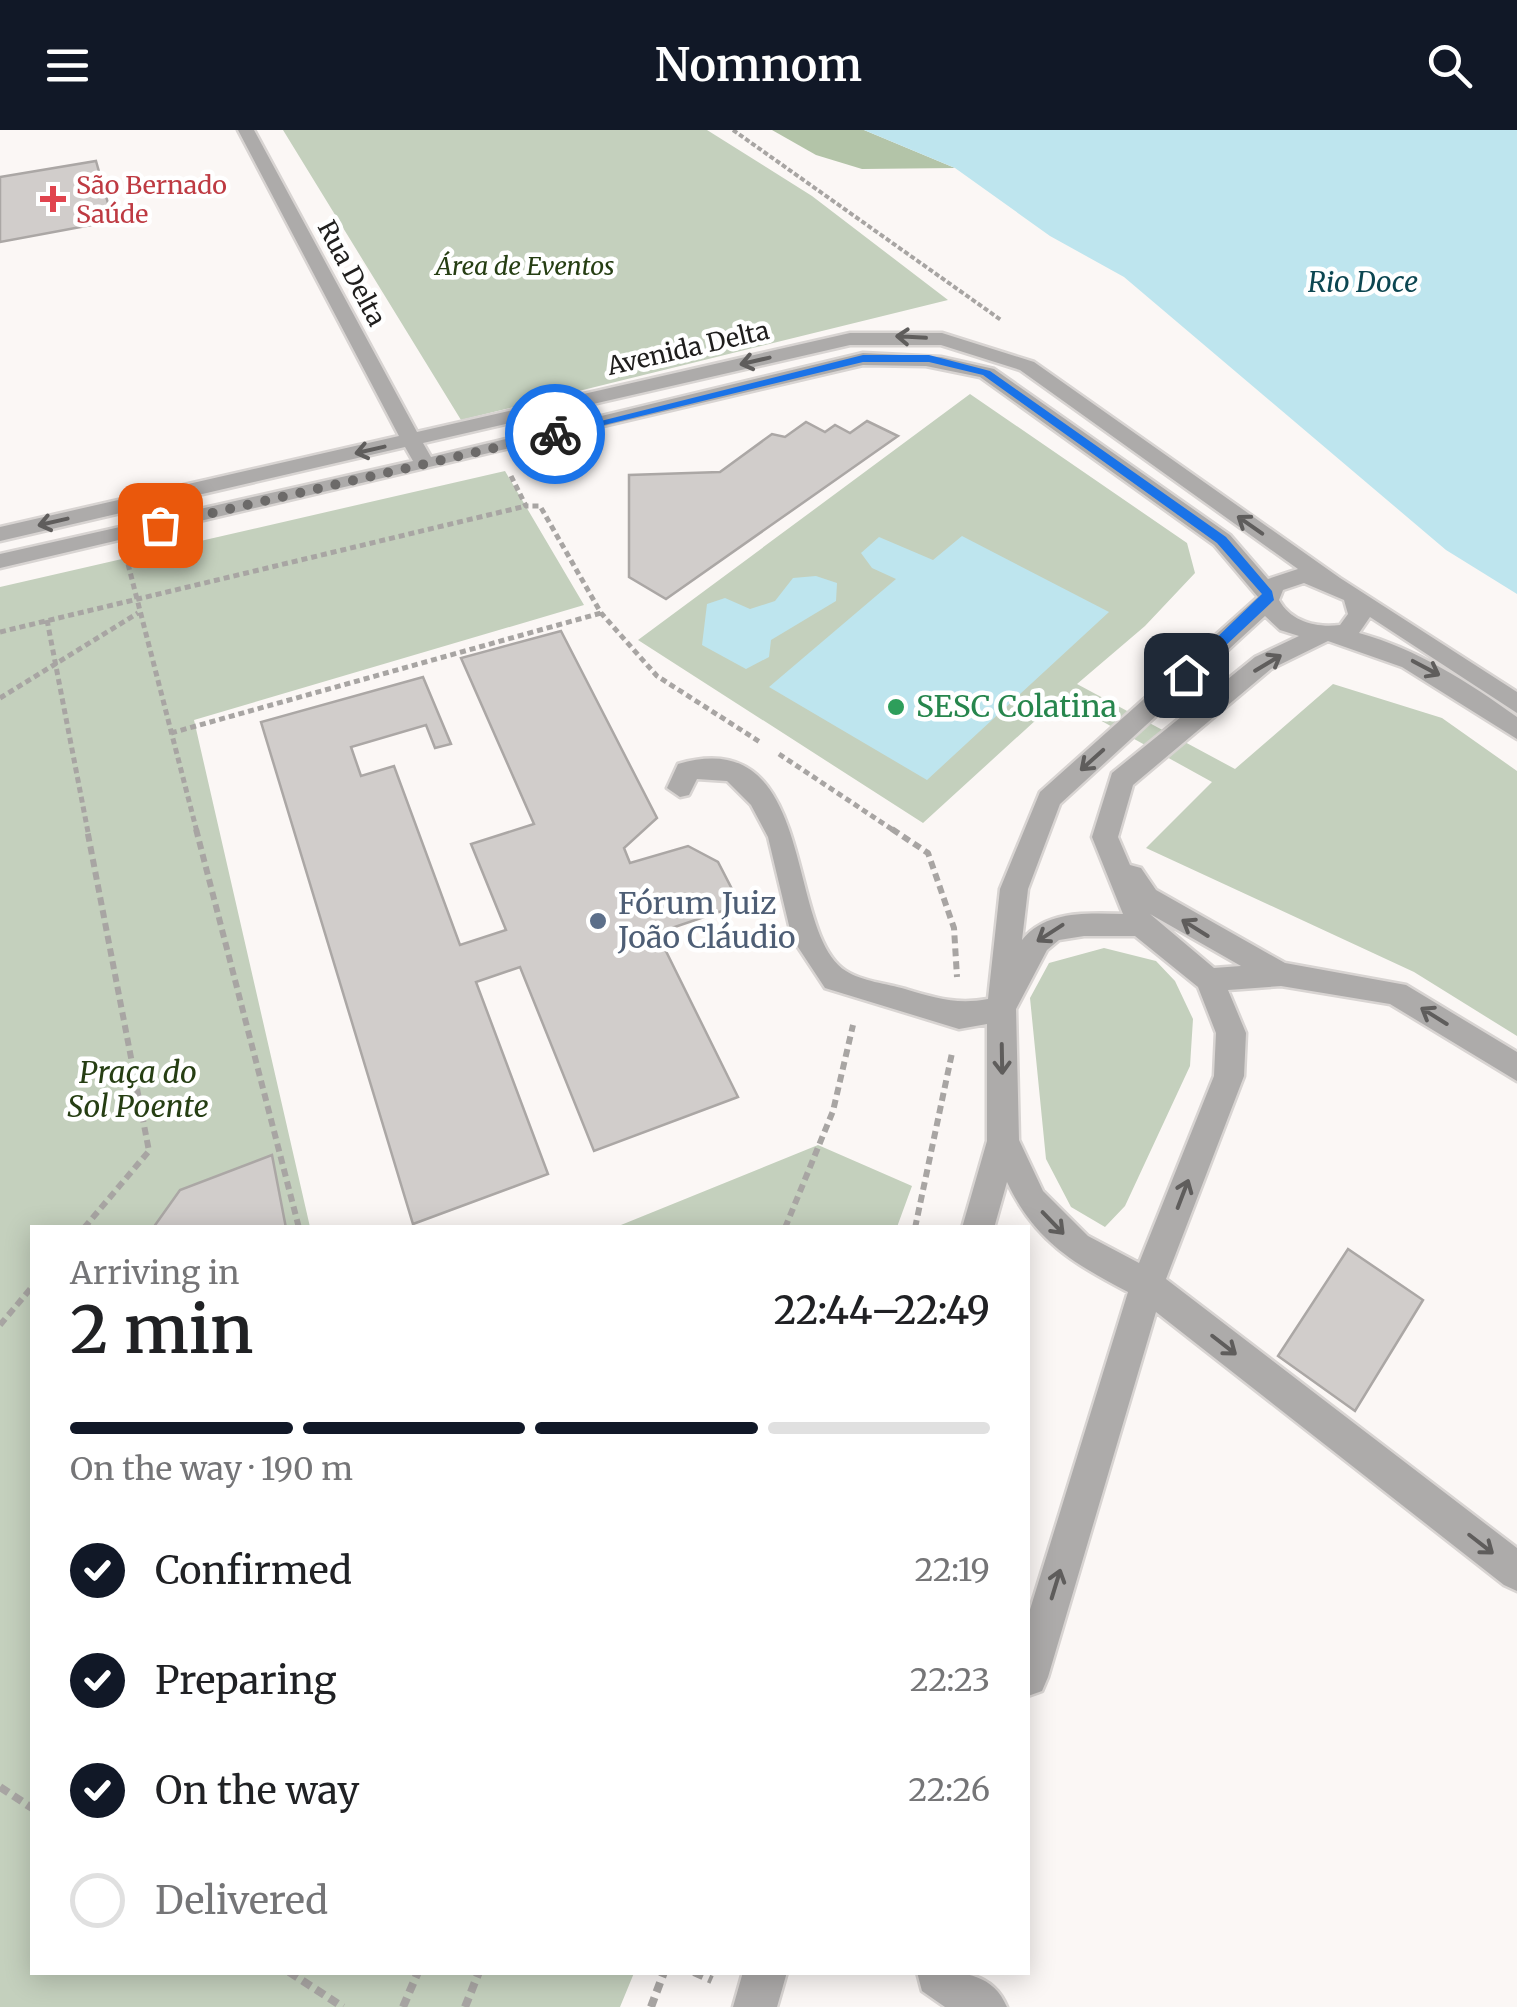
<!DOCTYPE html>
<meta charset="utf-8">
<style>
body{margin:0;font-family:Merriweather,serif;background:#f6f6f6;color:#202124;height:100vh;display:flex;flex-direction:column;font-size:38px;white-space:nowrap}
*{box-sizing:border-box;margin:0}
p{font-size:32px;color:#757577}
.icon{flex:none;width:55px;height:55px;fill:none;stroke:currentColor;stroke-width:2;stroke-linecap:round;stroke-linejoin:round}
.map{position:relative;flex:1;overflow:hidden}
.details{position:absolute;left:30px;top:1095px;width:1000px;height:750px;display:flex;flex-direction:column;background:#fff;border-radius:0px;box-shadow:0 5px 25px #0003}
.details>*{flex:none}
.pin{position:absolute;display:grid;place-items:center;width:85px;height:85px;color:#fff;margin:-42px;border-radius:20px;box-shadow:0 5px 15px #0006}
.courier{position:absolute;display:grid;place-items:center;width:100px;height:100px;margin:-50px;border:8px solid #1a73e8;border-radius:50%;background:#fff;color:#222;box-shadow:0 2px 12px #0007}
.summary em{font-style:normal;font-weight:600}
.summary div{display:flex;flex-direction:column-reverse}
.summary{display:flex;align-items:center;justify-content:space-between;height:170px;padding:0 40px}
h1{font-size:65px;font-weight:600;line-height:75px}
.bar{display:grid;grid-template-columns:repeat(4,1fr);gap:15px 10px;align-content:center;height:120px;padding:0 40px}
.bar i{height:12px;border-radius:8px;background:#e0e0e0}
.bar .current{background:#111827}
.bar p{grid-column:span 4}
ol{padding:0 40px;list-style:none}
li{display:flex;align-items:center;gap:30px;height:110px}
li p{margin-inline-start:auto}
li .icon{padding:10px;border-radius:50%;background:#111827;color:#fff;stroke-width:4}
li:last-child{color:#757577}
li i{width:55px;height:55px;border:5px solid #e0e0e0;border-radius:50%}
header{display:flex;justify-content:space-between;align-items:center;height:130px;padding:0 40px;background:#111827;color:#fff;font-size:45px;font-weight:600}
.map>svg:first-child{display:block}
.green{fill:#c4d0bd}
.forest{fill:#b3c4a8}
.water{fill:#bee5ee}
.building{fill:#d1cdcb;stroke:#aba7a5;stroke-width:2.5}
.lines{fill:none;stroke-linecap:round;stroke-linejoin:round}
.minor-casing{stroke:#d8d4d2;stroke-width:5}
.path-far3{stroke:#a8a5a3;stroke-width:4;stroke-dasharray:5 2.5;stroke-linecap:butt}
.path-far2{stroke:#a8a5a3;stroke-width:5;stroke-dasharray:6 4;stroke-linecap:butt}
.path-far1{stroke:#a8a5a3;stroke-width:6;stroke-dasharray:8 5;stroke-linecap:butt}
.path{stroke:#a8a5a3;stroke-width:8;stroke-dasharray:10 6;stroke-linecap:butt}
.minor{fill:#adabaa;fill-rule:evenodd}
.oneway{stroke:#5f5d5c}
.route{fill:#1a73e8}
.done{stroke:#6c6a69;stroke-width:10;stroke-dasharray:0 18}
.health-dot{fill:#e0444e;stroke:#fff;stroke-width:4}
.leisure-dot{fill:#2e9e5b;stroke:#fff;stroke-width:4}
.service-dot{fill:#5c6f8a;stroke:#fff;stroke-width:4}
.labels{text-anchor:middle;stroke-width:9;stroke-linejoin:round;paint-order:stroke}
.far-health-label{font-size:25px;fill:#be3a42;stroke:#fff;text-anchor:start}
.far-park-label{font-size:25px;font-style:italic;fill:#263e13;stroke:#fff}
.far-street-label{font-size:25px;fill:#1f1e1d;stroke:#fff}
.far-water-label{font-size:28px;font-style:italic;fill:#0c4651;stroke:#fff}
.leisure-label{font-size:30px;fill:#27864d;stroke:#fff;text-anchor:start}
.service-label{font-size:30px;fill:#4e5e75;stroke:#fff;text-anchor:start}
.park-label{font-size:30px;font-style:italic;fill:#263e13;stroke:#fff}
</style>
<header><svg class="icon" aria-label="menu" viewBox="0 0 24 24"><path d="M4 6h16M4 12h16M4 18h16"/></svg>Nomnom<svg class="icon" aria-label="search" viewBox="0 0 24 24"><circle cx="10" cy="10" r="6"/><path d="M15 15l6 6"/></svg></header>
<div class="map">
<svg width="1517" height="1877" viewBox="0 0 1517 1877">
<rect width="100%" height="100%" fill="#fbf7f5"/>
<path class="green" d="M 283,0 L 707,0 L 812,66 L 948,170 L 461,290 Z
M 970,264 L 1187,413 L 1195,443 L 1145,496 L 1077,554 L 1235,639 L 1333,554 L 1442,588 L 1517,641 L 1517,906 L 1414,842 L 1146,718 L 1212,652 L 1060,568 L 923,693 L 638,510 Z
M 505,341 L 584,475 L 194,590 L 310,1097 L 32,1098 L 32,1842 L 634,1843 L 620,1877 L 0,1877 L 0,457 Z
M 1104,818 L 1156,831 L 1175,851 L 1193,889 L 1190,936 L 1125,1076 L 1105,1097 L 1071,1077 L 1046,1029 L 1030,868 L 1049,833 Z
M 818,1015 L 912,1056 L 897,1097 L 616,1097 Z"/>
<path class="forest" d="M 772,0 L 864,0 L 955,38 L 862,39 L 816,25 Z"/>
<path class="water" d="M 864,0 L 1517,0 L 1517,464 L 1446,420 L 1124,147 L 1050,106 L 955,38 Z
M 962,406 L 1109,482 L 927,650 L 769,557 L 896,449 L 872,438 L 861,423 L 879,407 L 933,430 Z
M 816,446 L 837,453 L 836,471 L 771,510 L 769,527 L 746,539 L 702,515 L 707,474 L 725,468 L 750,479 L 775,471 L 793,448 Z"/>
<path class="building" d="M 96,31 L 113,91 L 0,112 L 0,47 Z
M 867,291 L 898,306 L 666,469 L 629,447 L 629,345 L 720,342 L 772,304 L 785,307 L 806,292 L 825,302 L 835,295 L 850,303 Z
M 561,501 L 657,688 L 624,718 L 630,733 L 688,716 L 718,732 L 734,763 L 722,781 L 657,803 L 738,967 L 594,1021 L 520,837 L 476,852 L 548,1044 L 413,1094 L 261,592 L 423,547 L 451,614 L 435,618 L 426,595 L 351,617 L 361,646 L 394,636 L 460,815 L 506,800 L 471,714 L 534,694 L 461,528 Z
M 272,1025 L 286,1098 L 153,1098 L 180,1060 Z
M 1348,1119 L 1423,1170 L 1355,1281 L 1278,1226 Z"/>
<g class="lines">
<g class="minor-casing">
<path id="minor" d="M 238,0 L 254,0 L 417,302 L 850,203 L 942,203 L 1034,232 L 1340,448 L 1517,562 L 1517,583 L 1370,487 L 1359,503 C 1417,519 1468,552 1517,587 L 1517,609 L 1402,537 L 1328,511 L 1271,539 L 1133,655 L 1118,707 L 1130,735 L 1141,738 L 1156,760 L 1285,833 L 1406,855 L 1517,922 L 1517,951 L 1390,874 L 1281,856 L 1228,860 L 1246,903 L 1244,946 L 1166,1149 L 1517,1418 L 1517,1461 L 1504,1455 L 1156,1182 L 1048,1547 L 1042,1561 L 1028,1566 L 1028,1486 L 1128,1162 C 1073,1133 1035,1111 1007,1052 L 994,1098 L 962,1098 L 987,1011 L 987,894 L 959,899 L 825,858 L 792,808 L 768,707 L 751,675 L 727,651 L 697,649 L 689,665 L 680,667 L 667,658 L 678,634 C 819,592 784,802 846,841 C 861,851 888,854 905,859 C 935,868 957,875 988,869 L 1000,759 L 1040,662 L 1258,467 L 1214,415 L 980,247 L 926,236 L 863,235 L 0,438 L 0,424 L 413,331 L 405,317 L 0,411 L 0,397 L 399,306 ZM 850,215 L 941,215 L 1020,240 L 1298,439 L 1268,449 L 1230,405 L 994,239 L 941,227 L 863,223 L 431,327 L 423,313 ZM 1304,453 L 1344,470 L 1348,484 L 1340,495 C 1317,498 1291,492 1279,470 L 1283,460 ZM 1265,486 L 1280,500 L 1299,506 L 1255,527 L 1112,643 L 1092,707 L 1123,784 C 1088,783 1046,780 1022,810 L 1028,759 L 1060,674 ZM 1150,784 L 1241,836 L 1214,838 ZM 1084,806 L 1135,806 L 1198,857 L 1216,903 L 1214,946 L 1139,1133 L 1088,1106 L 1043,1061 L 1019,1010 L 1016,879 L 1047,820 L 1059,810 Z
M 743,1842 L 787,1842 L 777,1877 L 733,1877 Z
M 917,1842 C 953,1842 991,1838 1007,1877 L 945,1877 L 922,1861 Z"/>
</g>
<path class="path-far3" d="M 733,0 L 1001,190"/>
<path class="path-far2" d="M 511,346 L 526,376 L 540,376 L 601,483 L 657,546 L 760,612
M 128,434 L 197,702
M 47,490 L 88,702
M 0,502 L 526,376
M 0,568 L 138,483
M 171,603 L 601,483
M 779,624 L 896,702"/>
<path class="path-far1" d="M 196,699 L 299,1098
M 892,699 L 928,723 L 954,798 L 957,847
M 84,1098 L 149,1021 L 87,699
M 785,1098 L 833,981 L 853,895
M 915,1098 L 952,923
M 0,1195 L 32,1157"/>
<path class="path" d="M 0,1657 L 32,1678
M 289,1842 L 343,1877
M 694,1842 L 712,1850
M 403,1877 L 418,1842
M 465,1877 L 479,1842
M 651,1877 L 664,1842"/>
<use href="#minor" class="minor"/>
</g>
<defs><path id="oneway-shaft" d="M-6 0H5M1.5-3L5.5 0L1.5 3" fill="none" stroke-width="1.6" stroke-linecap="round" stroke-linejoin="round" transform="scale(2.5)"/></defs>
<g class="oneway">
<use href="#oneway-shaft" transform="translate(911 207) rotate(-177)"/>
<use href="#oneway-shaft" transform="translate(755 231) rotate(167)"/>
<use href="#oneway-shaft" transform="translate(370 320) rotate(167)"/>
<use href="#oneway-shaft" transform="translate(53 392) rotate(167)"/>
<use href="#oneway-shaft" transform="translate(1250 395) rotate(-145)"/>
<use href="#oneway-shaft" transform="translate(1268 533) rotate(-31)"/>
<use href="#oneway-shaft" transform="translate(1426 538) rotate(28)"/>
<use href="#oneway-shaft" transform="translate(1092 630) rotate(138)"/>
<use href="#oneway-shaft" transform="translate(1195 798) rotate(-148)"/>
<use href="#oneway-shaft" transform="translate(1050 803) rotate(147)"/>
<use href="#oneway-shaft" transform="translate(1434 886) rotate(-148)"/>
<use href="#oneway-shaft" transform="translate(1002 929) rotate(89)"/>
<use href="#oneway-shaft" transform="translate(1183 1064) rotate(-69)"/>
<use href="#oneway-shaft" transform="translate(1053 1093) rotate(46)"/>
<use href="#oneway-shaft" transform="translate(1224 1215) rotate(38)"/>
<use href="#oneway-shaft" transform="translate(1481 1414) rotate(38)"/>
<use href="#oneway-shaft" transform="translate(1056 1454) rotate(-73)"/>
</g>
<path class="route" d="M 863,225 L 929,225 L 990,241 L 1226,407 L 1272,461 L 1274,470 L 1191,548 L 1181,548 L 1181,542 L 1262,464 L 1217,413 L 983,245 L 929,232 L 863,232 L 555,307 L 549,304 Z"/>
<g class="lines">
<path class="done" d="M 160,395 L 555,304"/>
</g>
<path class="health-dot" d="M48 54h10v10h10v10h-10v10h-10v-10h-10v-10h10z"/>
<circle class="leisure-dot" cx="896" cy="577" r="10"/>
<circle class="service-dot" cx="598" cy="791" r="10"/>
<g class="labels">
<g class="far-health-label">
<text x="76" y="64">São Bernado<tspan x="76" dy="29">Saúde</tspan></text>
</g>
<g class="far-park-label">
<text x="525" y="145">Área de Eventos</text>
</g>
<g class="far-street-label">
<text transform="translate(352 143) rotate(62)" y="9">Rua Delta</text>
<text transform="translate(688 218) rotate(-13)" y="9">Avenida Delta</text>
</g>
<g class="far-water-label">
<text x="1363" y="162">Rio Doce</text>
</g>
<g class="leisure-label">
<text x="916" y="587">SESC Colatina</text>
</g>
<g class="service-label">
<text x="618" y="784">Fórum Juiz<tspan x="618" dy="34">João Cláudio</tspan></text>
</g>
<g class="park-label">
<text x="138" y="953">Praça do<tspan x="138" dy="34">Sol Poente</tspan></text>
</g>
</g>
</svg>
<div class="pin" style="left:160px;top:395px;background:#ea580c"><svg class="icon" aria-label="bag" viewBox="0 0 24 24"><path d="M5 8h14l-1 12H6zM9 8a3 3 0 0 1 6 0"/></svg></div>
<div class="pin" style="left:1186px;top:545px;background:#1f2937"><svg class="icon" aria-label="home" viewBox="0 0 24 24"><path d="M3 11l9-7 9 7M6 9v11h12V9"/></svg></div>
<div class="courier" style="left:555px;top:304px"><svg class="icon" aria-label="bike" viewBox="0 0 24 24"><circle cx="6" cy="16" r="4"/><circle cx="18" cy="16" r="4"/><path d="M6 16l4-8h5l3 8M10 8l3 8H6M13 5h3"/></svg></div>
<section class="details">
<div class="summary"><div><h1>2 min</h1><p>Arriving in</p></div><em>22:44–22:49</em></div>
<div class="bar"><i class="current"></i><i class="current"></i><i class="current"></i><i></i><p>On the way · 190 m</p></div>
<ol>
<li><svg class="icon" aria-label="check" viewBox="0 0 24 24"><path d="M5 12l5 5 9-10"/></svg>Confirmed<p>22:19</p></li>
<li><svg class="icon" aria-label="check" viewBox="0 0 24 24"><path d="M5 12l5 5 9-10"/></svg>Preparing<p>22:23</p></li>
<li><svg class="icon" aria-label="check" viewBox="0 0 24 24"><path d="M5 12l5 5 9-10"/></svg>On the way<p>22:26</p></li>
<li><i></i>Delivered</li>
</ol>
</section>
</div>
